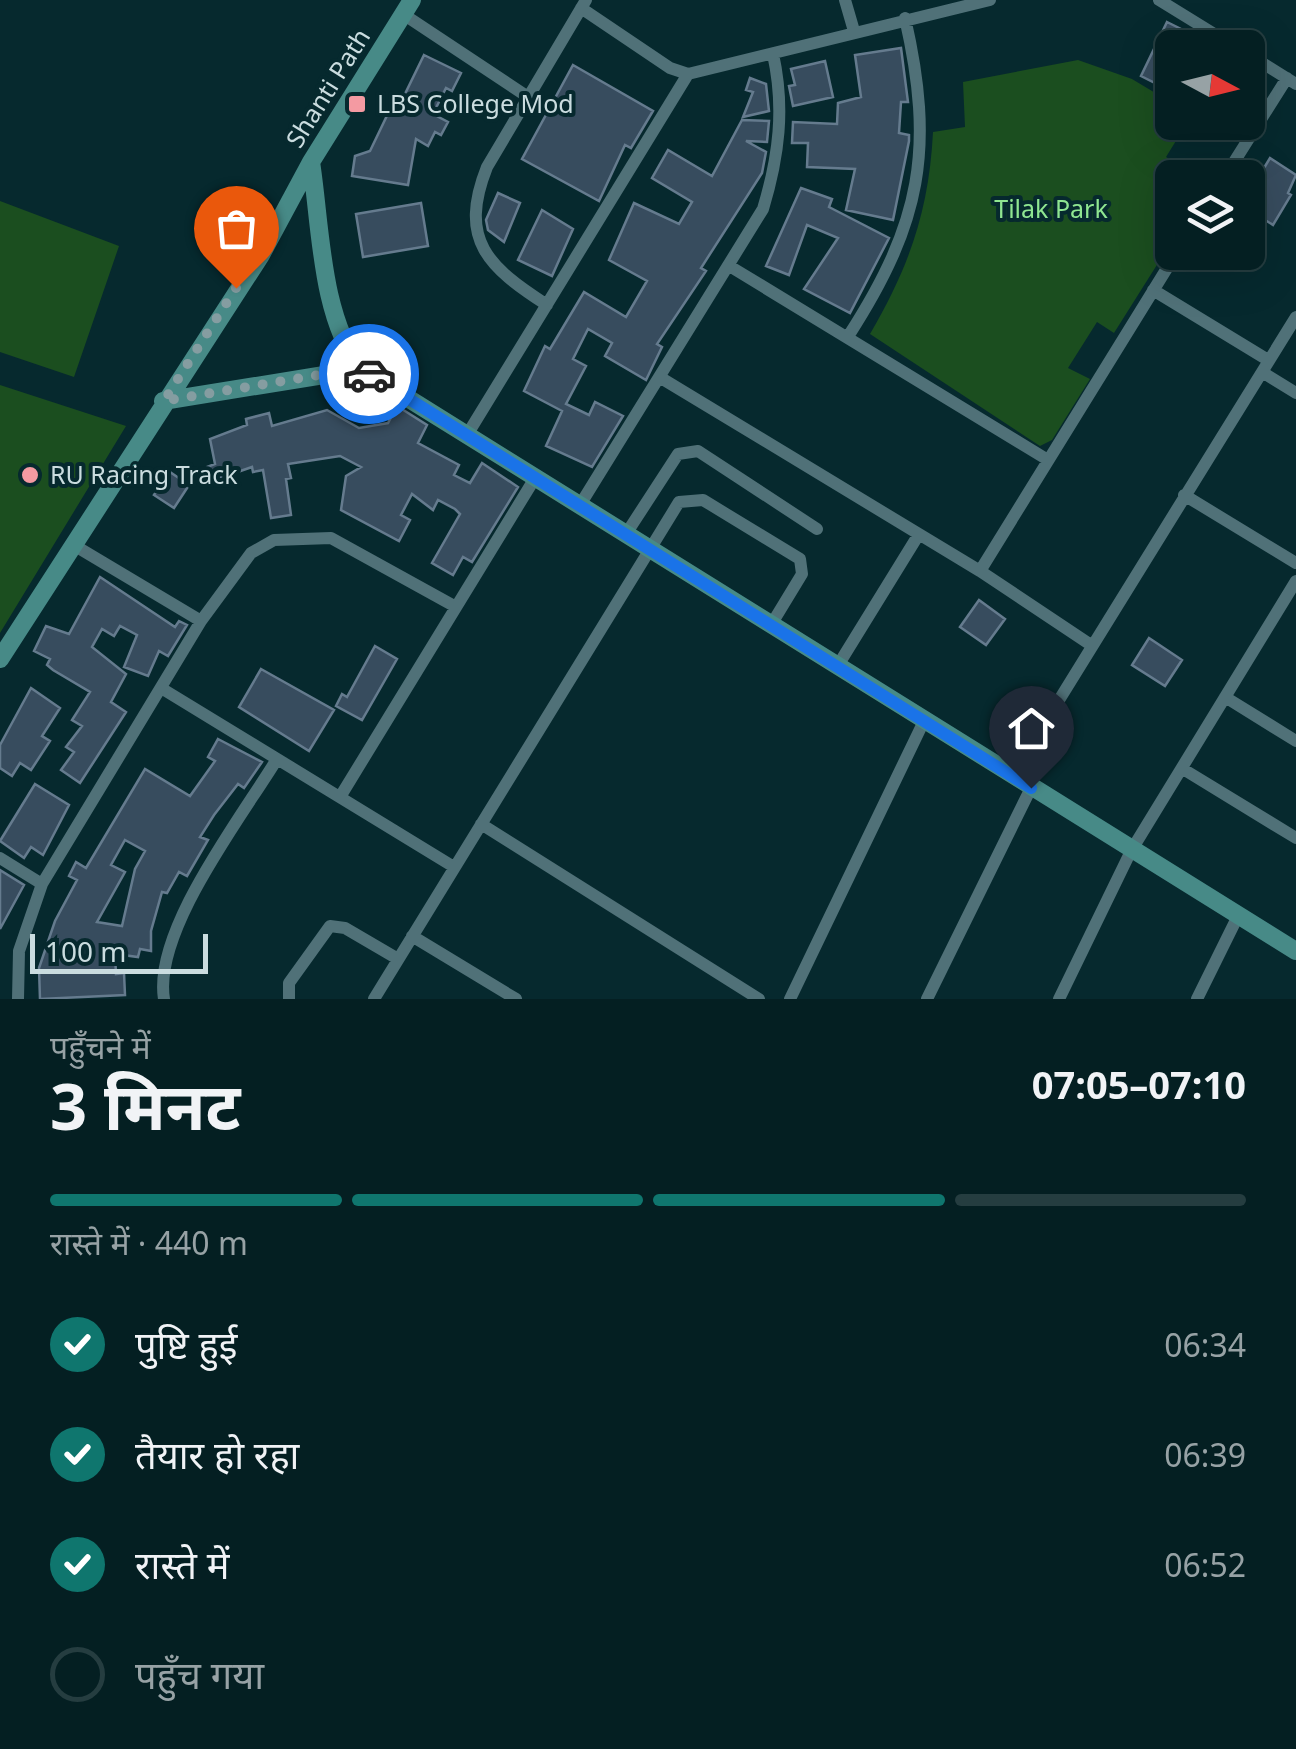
<!DOCTYPE html>
<html lang="hi">
<meta charset="utf-8">
<style>
body{margin:0;font-family:"Noto Sans","Noto Sans Devanagari",sans-serif;background:#122c2f;color:#f1f3f6;height:100vh;display:flex;flex-direction:column;font-size:38px;white-space:nowrap}
*{box-sizing:border-box;margin:0}
p{font-size:32px;color:#97a2a5}
.icon{flex:none;width:55px;height:55px;fill:none;stroke:currentColor;stroke-width:2;stroke-linecap:round;stroke-linejoin:round}
.map{position:relative;height:999px;overflow:hidden}
.panel{display:flex;flex-direction:column;background:#041f22;flex:1}
.panel>*{flex:none}
.needle{width:65px;rotate:97deg}
.fabs{position:absolute;left:1155px;top:30px;display:grid;gap:20px}
.fabs a{display:grid;place-items:center;width:110px;height:110px;border-radius:15px;background:#041f22;box-shadow:0 10px 40px #0002,0 0 0 2px #253d40;font-size:50px}
.scale{position:absolute;left:30px;bottom:25px;width:178px;box-sizing:border-box;padding-left:10px;border:5px solid #cadcdf;border-top:0;font-size:28px;line-height:35px;white-space:nowrap;color:#cadcdf;-webkit-text-stroke:8px #06292e;paint-order:stroke}
.pin{position:absolute;display:grid;place-items:center;width:85px;height:85px;color:#fff;margin:-102px -42px;border-radius:50% 50% 50% 0;rotate:-45deg;box-shadow:0 0 10px #0007}
.pin .icon{rotate:45deg}
.courier{position:absolute;display:grid;place-items:center;width:100px;height:100px;margin:-50px;border:8px solid #1a73e8;border-radius:50%;background:#fff;color:#222;box-shadow:0 2px 12px #0007}
.headline em{font-style:normal;font-weight:700}
.headline div{display:flex;flex-direction:column-reverse}
.headline{display:flex;align-items:center;justify-content:space-between;height:170px;padding:0 50px}
h1{font-size:65px;font-weight:700;line-height:75px}
.bar{display:grid;grid-template-columns:repeat(4,1fr);gap:15px 10px;align-content:center;height:120px;padding:0 50px}
.bar i{height:12px;border-radius:8px;background:#253d40}
.bar .current{background:#0f766e}
.bar p{grid-column:span 4}
ol{padding:0 50px;list-style:none}
li{display:flex;align-items:center;gap:30px;height:110px}
li p{margin-inline-start:auto}
li .icon{padding:10px;border-radius:50%;background:#0f766e;color:#fff;stroke-width:4}
li:last-child{color:#97a2a5}
li i{width:55px;height:55px;border:5px solid #253d40;border-radius:50%}
.map>svg:first-child{display:block}
.green{fill:#1b4e1f}
.building{fill:#374c5e;stroke:#657b8e;stroke-width:2.5;fill-rule:evenodd}
.lines{fill:none;stroke-linecap:round;stroke-linejoin:round}
.street{stroke:#507178;stroke-width:12}
.secondary{stroke:#478a87;stroke-width:18}
.done{stroke:#859da1;stroke-width:10;stroke-dasharray:0 18}
.route{stroke:#1a73e8;stroke-width:12}
.poi-dot{fill:#f49aa2;stroke:#06292e;stroke-width:4}
.labels{text-anchor:middle;stroke-width:8;stroke-linejoin:round;paint-order:stroke}
.street-label{font-size:25px;fill:#cadcdf;stroke:#06292e}
.poi-label{font-size:25px;fill:#cadcdf;stroke:#06292e;text-anchor:start}
.park-label{font-size:25px;fill:#8fe691;stroke:#06292e}
</style>
<div class="map">
<svg width="1296" height="999" viewBox="0 0 1296 999">
<rect width="100%" height="100%" fill="#06292e"/>
<path class="green" d="M 1078,60 L 1132,79 L 1172,103 L 1172,122 L 1187,123 L 1166,157 L 1200,177 L 1172,178 L 1172,241 L 1114,333 L 1097,322 L 1068,368 L 1090,379 L 1052,440 L 1040,446 L 870,334 C 909,267 929,211 933,132 L 965,127 L 963,82 Z
M 0,201 L 119,246 L 74,377 L 0,352 Z
M 0,385 L 126,426 L 0,633 Z"/>
<path class="building" d="M 1167,22 L 1195,36 L 1192,40 L 1206,48 L 1172,48 L 1172,75 L 1168,72 L 1161,86 L 1141,76 Z
M 901,48 L 908,102 L 901,102 L 899,133 L 909,135 L 909,141 L 893,220 L 846,210 L 855,169 L 807,167 L 808,143 L 792,143 L 793,122 L 837,124 L 838,103 L 861,97 L 855,55 Z
M 424,55 L 461,73 L 452,91 L 446,88 L 433,114 L 448,122 L 441,135 L 435,132 L 428,146 L 416,139 L 408,185 L 352,176 L 355,156 L 370,151 L 395,99 L 401,102 Z
M 825,61 L 833,97 L 793,106 L 789,86 L 795,85 L 791,69 Z
M 573,65 L 653,111 L 631,148 L 625,145 L 599,201 L 522,159 Z
M 750,78 L 766,84 L 769,111 L 743,117 L 753,92 L 746,90 Z
M 742,120 L 769,121 L 767,142 L 746,141 L 766,152 L 762,173 L 701,268 L 706,271 L 657,344 L 662,347 L 646,380 L 605,356 L 612,343 L 588,329 L 573,359 L 586,366 L 566,404 L 589,415 L 595,402 L 623,416 L 592,467 L 546,446 L 562,411 L 524,391 L 545,346 L 550,349 L 584,292 L 626,317 L 647,281 L 609,260 L 634,203 L 679,224 L 692,202 L 652,178 L 668,150 L 712,176 Z
M 1270,158 L 1296,175 L 1288,193 L 1291,195 L 1273,225 L 1248,209 L 1248,173 L 1254,169 L 1261,173 Z
M 801,188 L 832,199 L 829,207 L 889,238 L 850,313 L 804,289 L 838,238 L 807,225 L 789,275 L 766,266 Z
M 498,193 L 520,203 L 504,242 L 488,230 L 486,220 Z
M 421,203 L 428,246 L 363,257 L 356,214 Z
M 542,210 L 573,229 L 552,276 L 518,260 Z
M 397,406 L 427,425 L 418,443 L 459,465 L 454,475 L 470,483 L 482,463 L 518,487 L 472,562 L 463,557 L 453,575 L 432,563 L 460,514 L 455,509 L 438,500 L 433,510 L 412,494 L 401,515 L 410,520 L 399,541 L 341,510 L 346,476 L 361,467 L 340,456 L 288,464 L 291,478 L 286,479 L 291,515 L 271,518 L 263,470 L 253,472 L 252,467 L 212,481 L 207,467 L 215,464 L 210,439 L 247,425 L 246,419 L 269,413 L 272,426 L 327,410 L 359,428 L 388,423 Z
M 170,472 L 189,485 L 174,508 L 154,495 Z
M 100,577 L 175,627 L 179,621 L 187,625 L 168,656 L 159,651 L 148,676 L 124,667 L 137,635 L 120,626 L 114,636 L 102,629 L 92,647 L 126,674 L 111,702 L 126,712 L 80,783 L 61,770 L 74,752 L 66,747 L 82,726 L 72,720 L 90,692 L 53,670 L 47,665 L 50,659 L 34,651 L 46,626 L 69,634 Z
M 979,600 L 1005,619 L 986,645 L 960,627 Z
M 1149,638 L 1182,660 L 1165,686 L 1132,665 Z
M 375,646 L 397,659 L 362,720 L 336,706 L 342,694 L 347,697 Z
M 261,669 L 334,710 L 309,751 L 239,707 Z
M 31,688 L 60,708 L 42,736 L 50,741 L 31,770 L 20,763 L 12,776 L 0,768 L 0,745 Z
M 218,739 L 262,762 L 244,788 L 238,784 L 214,815 L 200,837 L 208,840 L 187,876 L 179,872 L 167,893 L 162,892 L 151,931 L 151,951 L 140,949 L 138,957 L 115,954 L 116,974 L 124,973 L 125,995 L 40,999 L 39,968 L 55,921 L 77,880 L 69,876 L 76,862 L 86,868 L 145,769 L 190,796 L 215,761 L 208,757 ZM 125,840 L 145,851 L 135,869 L 122,926 L 97,922 L 125,872 L 111,865 Z
M 35,784 L 69,805 L 43,855 L 31,847 L 24,858 L 0,841 Z
M 0,870 L 24,885 L 0,929 Z"/>
<g class="lines">
<path class="street" d="M 845,0 L 854,31
M 1159,0 L 1237,48
M 581,8 L 670,68 L 688,74 L 990,0
M 403,14 L 528,97
M 1248,54 L 1296,84
M 1224,178 L 1287,78
M 731,267 L 1048,460
M 1153,290 L 1268,360
M 547,305 C 488,267 458,240 487,167 L 586,0
M 849,335 C 921,223 935,149 905,18
M 1262,372 L 1296,393
M 661,378 L 980,571 L 1091,645
M 467,435 L 688,74
M 1184,495 L 1296,563
M 580,505 L 763,209 C 779,156 785,108 773,54
M 626,534 L 678,454 L 698,451 L 817,529
M 72,544 L 201,621
M 980,571 L 1177,252
M 837,667 L 919,534
M 161,688 L 454,867
M 1225,697 L 1296,741
M 1183,769 L 1296,838
M 1012,776 L 1296,317
M 340,797 L 535,478
M 481,824 L 759,999
M 0,858 L 42,884
M 412,936 L 516,999
M 18,999 L 19,951 L 42,884 L 201,621 L 251,553 L 274,540 L 331,538 L 456,607
M 164,999 C 153,931 241,818 277,759
M 289,999 L 289,983 L 330,926 L 345,928 L 398,959
M 374,999 L 679,502 L 703,500 L 800,559 L 802,574 L 771,625
M 790,999 L 924,721
M 927,999 L 1031,788
M 1059,999 L 1131,851 L 1296,581
M 1197,999 L 1238,916"/>
<path class="secondary" d="M 311,162 C 321,226 320,315 361,369 L 1296,951
M 163,401 L 361,369
M 0,659 L 261,255 L 311,162 L 412,0"/>
</g>
<g class="lines">
<path class="done" d="M 236,288 L 164,401 L 360,368 L 369,374"/>
<path class="route" d="M 369,374 L 1031,788"/>
</g>
<g class="poi-dot">
<rect x="347" y="94" width="20" height="20" rx="5"/>
<circle cx="30" cy="475" r="10"/>
</g>
<g class="labels">
<g class="street-label">
<text transform="translate(328 88) rotate(-58)" y="9">Shanti Path</text>
</g>
<g class="poi-label">
<text x="377" y="113">LBS College Mod</text>
<text x="50" y="484">RU Racing Track</text>
</g>
<g class="park-label">
<text x="1051" y="218">Tilak Park</text>
</g>
</g>
</svg>
<div class="fabs">
<a><svg class="needle" viewBox="-14 -14 28 28"><path d="M0-13l5 13h-10z" fill="#e53935"/><path d="M0 13l5-13h-10z" fill="#97a2a5"/></svg></a>
<a><svg class="icon" aria-label="layers" viewBox="0 0 24 24"><path d="M12 4l9 5-9 5-9-5zM3 14l9 5 9-5"/></svg></a>
</div>
<div class="scale">100 m</div>
<div class="pin" style="left:236px;top:288px;background:#ea580c"><svg class="icon" aria-label="bag" viewBox="0 0 24 24"><path d="M5 8h14l-1 12H6zM9 8a3 3 0 0 1 6 0"/></svg></div>
<div class="pin" style="left:1031px;top:788px;background:#1f2937"><svg class="icon" aria-label="home" viewBox="0 0 24 24"><path d="M3 11l9-7 9 7M6 9v11h12V9"/></svg></div>
<div class="courier" style="left:369px;top:374px"><svg class="icon" aria-label="car" viewBox="0 0 24 24"><path d="M5 17H2v-5l4-1 3-4h7l3 4 3 1v5h-3M9 17h6M6 11h13"/><circle cx="7" cy="17" r="2"/><circle cx="17" cy="17" r="2"/></svg></div>
</div>
<section class="panel">
<div class="headline"><div><h1>3 मिनट</h1><p>पहुँचने में</p></div><em>07:05–07:10</em></div>
<div class="bar"><i class="current"></i><i class="current"></i><i class="current"></i><i></i><p>रास्ते में · 440 m</p></div>
<ol>
<li><svg class="icon" aria-label="check" viewBox="0 0 24 24"><path d="M5 12l5 5 9-10"/></svg>पुष्टि हुई<p>06:34</p></li>
<li><svg class="icon" aria-label="check" viewBox="0 0 24 24"><path d="M5 12l5 5 9-10"/></svg>तैयार हो रहा<p>06:39</p></li>
<li><svg class="icon" aria-label="check" viewBox="0 0 24 24"><path d="M5 12l5 5 9-10"/></svg>रास्ते में<p>06:52</p></li>
<li><i></i>पहुँच गया</li>
</ol>
</section>
